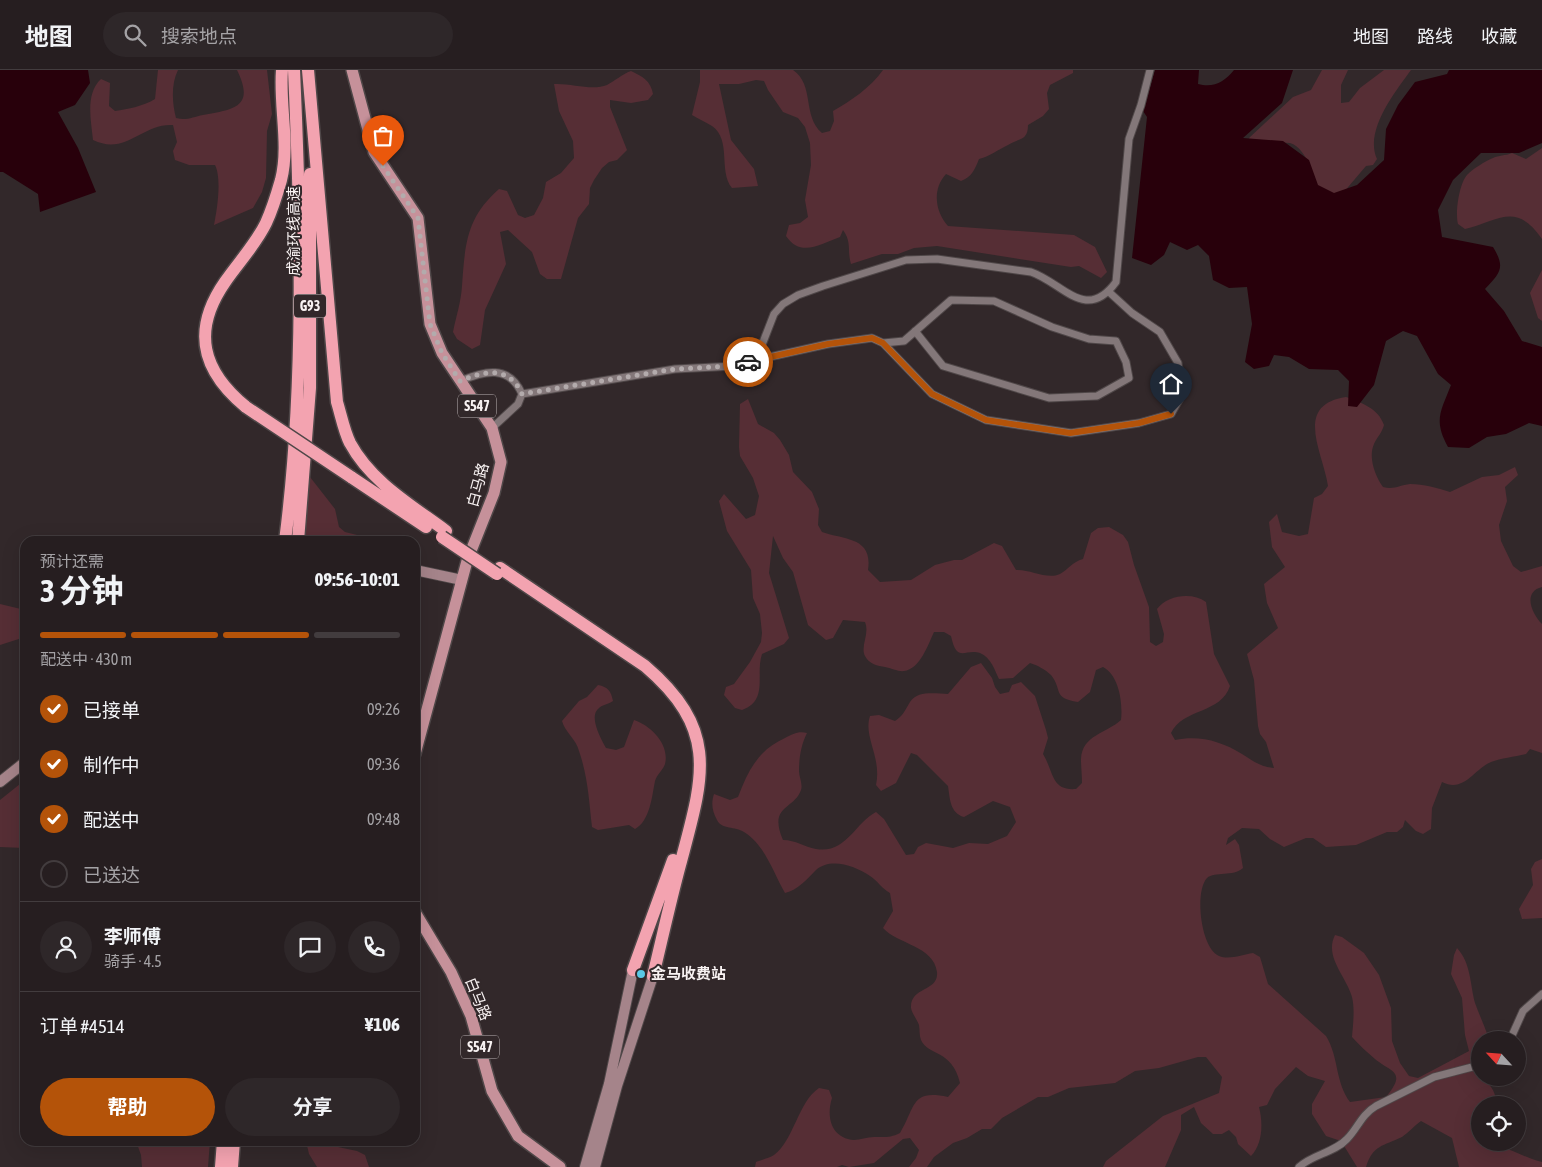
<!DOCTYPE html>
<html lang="zh">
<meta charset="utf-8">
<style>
body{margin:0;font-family:"Asap Condensed","Noto Sans SC",sans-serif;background:#2e2729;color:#f1f3f6;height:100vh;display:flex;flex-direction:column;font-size:19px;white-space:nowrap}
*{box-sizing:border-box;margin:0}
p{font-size:16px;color:#a4a2a5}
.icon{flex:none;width:28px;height:28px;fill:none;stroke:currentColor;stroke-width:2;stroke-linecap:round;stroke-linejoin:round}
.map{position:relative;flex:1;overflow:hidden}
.details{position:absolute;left:20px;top:466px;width:400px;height:610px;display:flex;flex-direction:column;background:#261e20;border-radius:15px;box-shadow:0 5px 20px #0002,0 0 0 1px #423c3e}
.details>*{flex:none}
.needle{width:32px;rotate:296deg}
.fabs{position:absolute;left:1471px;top:961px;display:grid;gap:10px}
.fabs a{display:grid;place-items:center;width:55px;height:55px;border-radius:50%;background:#261e20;box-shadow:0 5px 20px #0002,0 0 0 1px #423c3e;font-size:25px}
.pin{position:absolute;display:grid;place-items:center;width:42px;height:42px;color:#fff;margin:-51px -21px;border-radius:50% 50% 50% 0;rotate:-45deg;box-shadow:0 0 5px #0007}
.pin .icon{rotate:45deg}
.courier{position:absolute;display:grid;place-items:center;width:50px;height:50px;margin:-25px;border:4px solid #b45309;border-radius:50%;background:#fff;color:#222;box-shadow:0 1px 6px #0007}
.overview em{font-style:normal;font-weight:700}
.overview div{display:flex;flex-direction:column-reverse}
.overview{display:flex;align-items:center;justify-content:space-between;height:85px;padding:0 20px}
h1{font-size:32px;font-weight:700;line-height:38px}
.bar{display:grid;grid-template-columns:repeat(4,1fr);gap:8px 5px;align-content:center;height:60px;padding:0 20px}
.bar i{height:6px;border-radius:4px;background:#423c3e}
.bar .current{background:#b45309}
.bar p{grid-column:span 4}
.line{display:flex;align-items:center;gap:12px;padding:0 20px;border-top:1px solid #423c3e}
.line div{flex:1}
.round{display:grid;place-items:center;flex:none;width:52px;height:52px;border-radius:26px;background:#2e2729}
ol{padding:0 20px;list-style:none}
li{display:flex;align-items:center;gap:15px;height:55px}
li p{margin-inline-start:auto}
li .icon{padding:5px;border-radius:50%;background:#b45309;color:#fff;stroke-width:4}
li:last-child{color:#a4a2a5}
li i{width:28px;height:28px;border:2px solid #423c3e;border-radius:50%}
.button{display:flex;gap:10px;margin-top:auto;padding:10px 20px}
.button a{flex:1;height:58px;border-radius:30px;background:#b45309;color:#fff;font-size:20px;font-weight:700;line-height:58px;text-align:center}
.button a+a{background:#2e2729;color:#f1f3f6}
header{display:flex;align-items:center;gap:30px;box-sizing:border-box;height:70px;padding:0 25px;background:#261e20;border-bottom:1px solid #423c3e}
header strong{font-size:24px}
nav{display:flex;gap:28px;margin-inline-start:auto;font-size:18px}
.search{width:350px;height:45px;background:#2e2729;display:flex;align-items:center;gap:12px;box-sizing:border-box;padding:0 18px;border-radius:28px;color:#a4a2a5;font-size:19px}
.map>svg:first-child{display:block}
.green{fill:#562e35}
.water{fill:#28000b}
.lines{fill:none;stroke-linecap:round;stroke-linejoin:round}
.street-casing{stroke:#4f4748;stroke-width:9}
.secondary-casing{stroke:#4f4748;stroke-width:12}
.primary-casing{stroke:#4f4748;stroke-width:14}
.highway-casing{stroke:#4f4748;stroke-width:15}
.street{stroke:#837779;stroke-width:7}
.secondary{stroke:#a5848a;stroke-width:10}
.primary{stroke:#c6919a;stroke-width:11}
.highway{stroke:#f3a3b0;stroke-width:12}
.highway-bridge-casing{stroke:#4f4748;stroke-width:15;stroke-linecap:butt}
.highway-bridge{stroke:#f3a3b0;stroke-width:12}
.done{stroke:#b3abac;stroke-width:5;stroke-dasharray:0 9}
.route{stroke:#b45309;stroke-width:6}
.poi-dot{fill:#5ac8e5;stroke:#32282a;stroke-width:2}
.labels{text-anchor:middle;stroke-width:4;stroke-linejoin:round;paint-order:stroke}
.shield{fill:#32282a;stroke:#bdb5b6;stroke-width:1}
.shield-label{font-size:14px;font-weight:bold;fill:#f8f2f2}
.street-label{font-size:15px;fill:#f8f2f2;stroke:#32282a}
.poi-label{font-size:15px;font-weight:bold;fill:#f8f2f2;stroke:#32282a;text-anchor:start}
</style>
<header>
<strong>地图</strong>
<div class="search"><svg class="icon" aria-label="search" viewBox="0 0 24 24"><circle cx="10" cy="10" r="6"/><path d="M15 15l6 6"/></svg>搜索地点</div>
<nav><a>地图</a><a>路线</a><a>收藏</a></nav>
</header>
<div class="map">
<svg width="1542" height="1097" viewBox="0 0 1542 1097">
<rect width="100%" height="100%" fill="#32282a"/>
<path class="green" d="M 158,0 L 178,0 C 171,14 172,33 176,48 C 186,51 193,47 203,45 C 235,39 255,37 237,0 L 267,0 L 272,44 L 267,61 L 266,108 L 262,122 L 253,138 L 214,155 C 217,140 222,109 215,95 L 189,95 L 175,90 L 173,81 L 177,72 L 173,55 C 142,53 126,86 93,70 C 91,50 85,24 101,9 L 110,13 L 109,36 L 115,41 C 128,39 144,36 155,29 Z
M 700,0 L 793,0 C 815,15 802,46 822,63 L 830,61 L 834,51 L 833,41 C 851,31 871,17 883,0 L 1073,0 L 1073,3 L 1050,15 L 1047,23 L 1049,39 L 1043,46 L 1028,55 C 1028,71 1019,68 1008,75 C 997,80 991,86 979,89 C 975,99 972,107 961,111 L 946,104 C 932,119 935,142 948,156 L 1074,165 L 1095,177 L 1107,202 L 1101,208 L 1079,196 L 1071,197 L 937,176 L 914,178 L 898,184 L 882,184 L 851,194 C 847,181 852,172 843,160 L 840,167 C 820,174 801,188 786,166 L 789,155 L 800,153 L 808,147 L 805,130 L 811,95 L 810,73 L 805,57 L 798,48 L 783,42 L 768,20 L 764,11 L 756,10 L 739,14 L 719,14 L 731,70 L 754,99 L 758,116 L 732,118 C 718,101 732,70 712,56 C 706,52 698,49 692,45 L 700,12 Z
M 1322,0 L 1348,0 L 1341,15 L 1341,33 L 1349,32 L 1360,18 L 1384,0 L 1411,0 C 1395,22 1364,61 1377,89 L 1373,95 L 1366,96 L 1343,123 L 1322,130 C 1317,115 1308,78 1290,73 C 1278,71 1262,75 1250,75 L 1249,68 L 1293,27 L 1311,20 Z
M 631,1 C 642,6 651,11 653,24 L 648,30 L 631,33 L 610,30 L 610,37 L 627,80 L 617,90 L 609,92 L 602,98 L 594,110 L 590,118 L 589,134 L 578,148 L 561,209 L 547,209 L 540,204 L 532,182 L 508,160 L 500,162 L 506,194 L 485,240 L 480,275 L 472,279 L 457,269 L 453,262 C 456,247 461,232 462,216 C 465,175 466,148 499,119 L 507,121 L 518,145 L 525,148 L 534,145 L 543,128 L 546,112 L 561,103 L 574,88 L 573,71 L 559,41 L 554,14 C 571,13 592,21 607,15 C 615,11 622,4 631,1 Z
M 1542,78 L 1542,169 C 1516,131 1499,151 1465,159 L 1458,154 C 1455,143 1459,114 1467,105 C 1472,99 1486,91 1493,88 C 1499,85 1505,86 1512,83 L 1526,89 Z
M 1542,200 L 1542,251 L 1538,248 L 1530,223 Z
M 1346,327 C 1362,333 1378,338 1384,355 C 1382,363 1377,367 1374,374 C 1368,387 1375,406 1383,417 C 1394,420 1400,415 1410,414 C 1424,414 1437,418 1450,422 L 1482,407 L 1499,405 L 1515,397 L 1518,405 L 1505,417 L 1507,431 L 1499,455 L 1501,471 L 1513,496 L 1521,502 L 1542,496 L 1542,517 C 1522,522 1532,544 1542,554 L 1542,683 L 1530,679 L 1526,684 C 1514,687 1501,688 1491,692 C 1473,700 1464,723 1442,712 L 1432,738 L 1431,759 L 1423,764 L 1416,761 L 1405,750 L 1403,757 L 1397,762 L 1387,762 L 1356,775 L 1326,777 L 1313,768 L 1306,768 L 1284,777 L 1270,769 L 1259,759 L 1242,758 L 1228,768 L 1226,775 L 1235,769 L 1239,775 L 1243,798 C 1233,807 1215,801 1207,808 C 1194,822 1201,879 1219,886 C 1229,890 1242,885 1253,883 L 1260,887 L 1268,914 L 1326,966 C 1339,987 1335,1012 1350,1032 L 1386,1027 C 1407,1001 1392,1003 1375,989 C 1367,982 1359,975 1352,967 C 1353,955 1355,939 1352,927 C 1346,906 1324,887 1335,865 L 1342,867 L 1364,883 L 1379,905 L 1391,938 L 1392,971 L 1400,993 L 1409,1006 L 1418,1008 L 1469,981 L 1465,965 L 1462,928 L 1451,904 L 1454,885 L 1457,878 C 1471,893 1470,914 1475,933 C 1479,944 1484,955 1488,966 L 1485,970 L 1480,970 L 1480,1008 L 1484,1008 C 1490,1016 1498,1023 1495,1035 L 1480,1035 L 1480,1072 L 1497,1073 L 1500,1077 C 1515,1080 1527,1089 1542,1092 L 1542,1097 L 1459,1097 L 1452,1068 L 1421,1051 C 1414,1056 1408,1063 1402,1067 C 1383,1076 1373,1075 1366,1097 L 1357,1097 L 1341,1071 L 1326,1066 L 1312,1044 L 1312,1034 L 1325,1011 L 1308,1006 L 1296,997 L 1275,1019 L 1267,1035 L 1259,1037 C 1263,1053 1263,1073 1251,1086 L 1238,1074 L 1236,1067 L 1229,1060 L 1222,1064 L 1213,1064 L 1201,1053 L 1194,1037 L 1181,1045 L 1181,1060 L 1165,1097 L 1103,1097 L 1106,1091 L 1163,1046 L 1219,1023 L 1222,1007 L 1206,987 L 1198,987 L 1159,998 L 1135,1001 L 1115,1013 L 1069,1018 L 1048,1027 L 1038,1027 L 1002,1048 L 991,1059 L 982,1059 L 967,1068 L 953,1073 L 934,1087 L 927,1097 L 909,1097 L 916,1088 L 919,1080 L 910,1068 L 903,1069 L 874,1093 L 849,1097 L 842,1095 L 837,1097 L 755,1097 L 756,1092 C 761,1090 769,1088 774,1085 C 794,1070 798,1032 819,1018 L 829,1020 L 832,1028 C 826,1047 831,1068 854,1070 C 860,1070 867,1067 874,1067 C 885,1067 890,1068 900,1063 C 916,1036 911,1019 948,1027 L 960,1013 C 952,979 928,986 921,970 C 919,965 920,960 919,955 C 917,949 912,944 911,938 C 910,916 939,922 937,902 C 934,876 897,874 883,858 L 893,841 L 890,823 C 882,819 878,811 870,806 C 855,796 831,787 816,800 C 807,809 798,820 785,823 C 773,802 765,775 744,762 C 735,756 722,760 717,750 C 712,741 711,733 714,724 L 730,730 L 738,727 C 748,701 758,680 785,668 C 793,664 798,661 807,663 C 801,675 799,688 799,701 C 799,707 803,714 801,720 C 794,740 768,735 783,770 C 796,770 804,777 816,779 C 846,784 854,754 876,742 L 884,749 L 906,785 L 914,784 L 918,777 L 926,773 L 953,778 L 969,773 L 988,774 L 1007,766 L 1016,752 L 1010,737 L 993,731 L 964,747 C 950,743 950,729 948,716 L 917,685 L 911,683 L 896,713 L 881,721 L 876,715 C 882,687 863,667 870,646 L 879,645 L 895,651 C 903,646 905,640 910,632 C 918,620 936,624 948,624 L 971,597 L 981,593 L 992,608 L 995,617 L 1000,624 L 1009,622 L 1012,615 L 1021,612 L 1035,626 L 1046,660 L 1048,668 L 1043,684 C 1054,702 1051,721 1076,719 L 1082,713 C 1082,705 1081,697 1081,689 C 1082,665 1107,663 1121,650 C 1123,633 1119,605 1103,597 L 1096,600 L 1090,622 L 1078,632 C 1052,628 1063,620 1051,605 C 1046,600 1037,595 1030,593 L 1013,608 L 999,609 C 995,601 991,587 980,583 C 965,578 957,594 951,566 L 944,562 L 934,562 C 928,575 920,599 904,601 C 899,602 891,598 885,597 C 878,596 869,594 865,586 C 860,576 870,564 865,552 L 843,550 L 833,568 L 826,570 L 808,555 L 793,502 L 783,488 L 773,466 L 769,503 L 789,568 L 784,574 L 762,584 C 755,605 769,630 742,640 L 735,638 L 724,625 L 726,617 L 734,614 L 750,592 L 761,572 L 762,563 L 760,544 L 753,528 L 751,500 L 727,461 L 719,431 L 724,424 L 746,449 L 755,445 L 759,426 L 753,408 L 740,386 L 739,377 L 740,334 L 748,329 L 758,354 L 774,363 L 780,370 L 789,385 L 793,402 L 812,422 L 819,439 L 818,455 L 822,462 C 845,470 873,467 868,500 L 880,512 L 911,510 L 935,495 L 954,490 L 962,490 L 994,473 L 1002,476 L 1016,500 C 1030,499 1047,510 1060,504 C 1069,499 1072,492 1083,489 L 1091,463 L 1098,458 L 1109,457 L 1123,465 L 1128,472 L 1134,495 L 1149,537 L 1150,572 L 1156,576 L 1163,572 L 1164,564 L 1157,539 C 1168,525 1192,522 1206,532 L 1214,584 L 1230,616 C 1221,644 1183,638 1171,663 L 1175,670 C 1199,665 1221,671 1242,684 C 1253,691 1261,697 1274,698 L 1266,672 L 1260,664 L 1258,656 L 1254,610 L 1247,584 L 1278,558 L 1267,533 L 1264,514 L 1285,497 L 1272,477 L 1269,452 L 1277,444 L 1282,462 L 1299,466 L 1308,464 L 1314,428 L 1322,424 L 1328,416 C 1323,382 1293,335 1346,327 Z
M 310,407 L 335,439 L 339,457 L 345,462 L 369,468 L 371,471 L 304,471 Z
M 0,534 L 25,540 L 25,567 L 0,575 Z
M 598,615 C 608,617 611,621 613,631 C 609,634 602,635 599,638 C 588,646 601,669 606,678 L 616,680 L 624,677 L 634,650 C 650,655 670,674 665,694 C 663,700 657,704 655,711 C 652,726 650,751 635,759 L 629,755 L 598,760 L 592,757 C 589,731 588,707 579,681 C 576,669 565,662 562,651 L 579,631 L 587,627 Z
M 25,699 L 25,778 L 0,777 L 0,730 L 20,714 L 20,702 Z
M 1542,789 L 1542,848 L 1522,849 L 1519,839 L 1533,815 L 1531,799 L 1535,792 Z
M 136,1071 L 210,1071 L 208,1097 L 142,1097 L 141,1085 Z
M 306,1071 L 329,1071 L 338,1077 L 357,1081 L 365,1085 L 369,1097 L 317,1097 L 309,1084 Z"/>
<path class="water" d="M 0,0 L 88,0 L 90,13 L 75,35 L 58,42 L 78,78 L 96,122 L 40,142 L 38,124 L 3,102 L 0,102 Z
M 1155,0 L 1199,0 L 1198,14 C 1214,18 1224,12 1234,0 L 1293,0 L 1282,33 L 1243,68 L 1283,71 L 1309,90 L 1318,115 L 1334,123 L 1357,115 L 1384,90 L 1386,59 L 1398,35 L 1415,12 L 1447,4 L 1449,0 L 1542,0 L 1542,73 L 1519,83 L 1481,83 L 1453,110 L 1438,140 L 1442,167 L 1493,177 C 1506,198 1500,203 1485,219 L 1504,241 L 1522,271 L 1542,277 L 1542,356 L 1529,353 L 1506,364 L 1487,367 L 1469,378 L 1448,377 C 1433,350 1441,341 1451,315 L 1438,304 L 1417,266 L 1403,261 L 1386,271 L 1374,315 L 1357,337 L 1348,336 L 1349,311 L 1338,300 L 1309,299 L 1289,287 L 1274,285 L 1269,296 L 1254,299 L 1245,292 L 1252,254 L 1247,217 L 1229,218 L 1213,210 L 1209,186 L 1198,175 L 1187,180 L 1170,172 L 1164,185 L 1151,195 L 1132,188 L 1147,47 L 1143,41 Z"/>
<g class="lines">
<g class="street-casing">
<path id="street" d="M 883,273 L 904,271 L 951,230 L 994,231 L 1052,257 L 1089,269 L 1116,271 L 1126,292 L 1129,308 L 1097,326 L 1049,328 L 943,296 L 915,261
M 751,291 L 828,274 L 872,268 L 883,273 L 932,324 L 986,350 L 1071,363 L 1139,353 L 1171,344 L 1183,323 L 1178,293 L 1160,262 L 1132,243 L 1109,222
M 460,311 C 484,301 509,294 522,324 L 518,334 L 492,358
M 522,324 L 675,299 L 735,296 L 751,291 L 760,280 L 774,244 L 783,234 L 798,225 L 823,216 L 906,190 L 937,189 L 1031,202 C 1063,213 1086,253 1116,212 L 1129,69 L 1141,35 L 1150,0
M 1510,970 L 1523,941 L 1542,924
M 1299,1097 C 1313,1084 1334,1083 1347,1069 C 1358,1058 1361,1045 1376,1036 L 1434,1007 L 1480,995"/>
</g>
<g class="secondary-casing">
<path id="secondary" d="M 415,500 L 462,510
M 0,712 L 25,692
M 585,1097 L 609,1014 L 633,900
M 595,1097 L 617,1016 L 653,906"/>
</g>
<g class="primary-casing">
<path id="primary" d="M 352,0 L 374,82 L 418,148 L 430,254 L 442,283 L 492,358 L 501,392 L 494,423 L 467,491 L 415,684
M 415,842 L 451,902 L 471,946 L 492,1021 L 518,1066 L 560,1097"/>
</g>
<g class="highway-casing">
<path id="highway" d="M 308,0 L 337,332 C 341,345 344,361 350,373 C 371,412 411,435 446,461
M 246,337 C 202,301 191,261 225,212 C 238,193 256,174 266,153 C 272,140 277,124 281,110 C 290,75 279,36 282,0
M 351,407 L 426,457
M 285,471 C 305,317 301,155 294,0
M 298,471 L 310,318 L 310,104
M 500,498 L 645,596 C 721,661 703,708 680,795 C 670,832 662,869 653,906
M 633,900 L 673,790
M 221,1097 L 223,1071
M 232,1097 L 234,1071"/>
</g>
<use href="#street" class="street"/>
<use href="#secondary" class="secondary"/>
<use href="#primary" class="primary"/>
<use href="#highway" class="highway"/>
<g class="highway-bridge-casing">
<path id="highway-bridge" d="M 246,337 L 351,407
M 442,467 L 497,504"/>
</g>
<use href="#highway-bridge" class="highway-bridge"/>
</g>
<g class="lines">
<path class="done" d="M 383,96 L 418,148 L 430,254 L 442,283 L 460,311 C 484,301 509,295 522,324 L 675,299 L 734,296 L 748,292"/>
<path class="route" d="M 748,292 L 828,274 L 872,268 L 883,273 L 932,324 L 986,350 L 1070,363 L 1139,353 L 1171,344"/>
</g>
<circle class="poi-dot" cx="641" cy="904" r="5"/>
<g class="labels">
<g class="shield">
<rect x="294" y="224.5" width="32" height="23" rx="4"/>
<rect x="458" y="324.5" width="38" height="23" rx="4"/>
<rect x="461" y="965.5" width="38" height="23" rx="4"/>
</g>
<g class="shield-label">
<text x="310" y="241">G93</text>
<text x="477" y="341">S547</text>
<text x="480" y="982">S547</text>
</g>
<g class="street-label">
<text transform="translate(294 161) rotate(-90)" y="5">成渝环线高速</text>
<text transform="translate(478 415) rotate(-75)" y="5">白马路</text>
<text transform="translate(478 929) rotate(68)" y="5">白马路</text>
</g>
<g class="poi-label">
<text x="651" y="909">金马收费站</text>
</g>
</g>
</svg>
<div class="fabs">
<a><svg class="needle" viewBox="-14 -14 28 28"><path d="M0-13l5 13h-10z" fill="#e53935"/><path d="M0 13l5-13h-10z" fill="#a4a2a5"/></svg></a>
<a><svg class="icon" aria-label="locate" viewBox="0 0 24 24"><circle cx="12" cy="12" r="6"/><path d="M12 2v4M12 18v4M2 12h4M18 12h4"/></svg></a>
</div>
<div class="pin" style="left:383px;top:96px;background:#ea580c"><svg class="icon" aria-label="bag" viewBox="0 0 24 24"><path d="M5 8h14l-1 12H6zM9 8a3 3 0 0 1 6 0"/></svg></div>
<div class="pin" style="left:1171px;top:344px;background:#1f2937"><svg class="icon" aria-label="home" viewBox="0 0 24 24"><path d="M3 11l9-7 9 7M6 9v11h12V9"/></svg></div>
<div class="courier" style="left:748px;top:292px"><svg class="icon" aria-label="car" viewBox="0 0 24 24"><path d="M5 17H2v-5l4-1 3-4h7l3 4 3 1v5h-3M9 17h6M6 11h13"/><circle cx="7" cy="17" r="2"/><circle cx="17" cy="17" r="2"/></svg></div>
<section class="details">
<div class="overview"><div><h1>3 分钟</h1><p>预计还需</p></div><em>09:56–10:01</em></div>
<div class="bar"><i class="current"></i><i class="current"></i><i class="current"></i><i></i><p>配送中 · 430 m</p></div>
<ol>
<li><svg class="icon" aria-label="check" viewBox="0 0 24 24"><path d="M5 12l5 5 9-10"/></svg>已接单<p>09:26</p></li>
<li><svg class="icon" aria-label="check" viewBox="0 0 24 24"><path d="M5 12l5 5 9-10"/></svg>制作中<p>09:36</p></li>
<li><svg class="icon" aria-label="check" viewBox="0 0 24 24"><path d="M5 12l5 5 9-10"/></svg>配送中<p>09:48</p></li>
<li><i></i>已送达</li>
</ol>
<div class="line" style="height:90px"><a class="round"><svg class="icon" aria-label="person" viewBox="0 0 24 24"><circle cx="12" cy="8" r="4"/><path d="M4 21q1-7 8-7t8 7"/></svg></a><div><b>李师傅</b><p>骑手 · 4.5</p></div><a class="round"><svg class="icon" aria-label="chat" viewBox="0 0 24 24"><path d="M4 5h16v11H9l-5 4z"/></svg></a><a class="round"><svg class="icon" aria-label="phone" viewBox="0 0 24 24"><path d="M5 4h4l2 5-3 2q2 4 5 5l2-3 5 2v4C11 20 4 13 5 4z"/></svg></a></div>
<div class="line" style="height:65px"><div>订单 #4514</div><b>¥106</b></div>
<div class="button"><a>帮助</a><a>分享</a></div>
</section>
</div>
